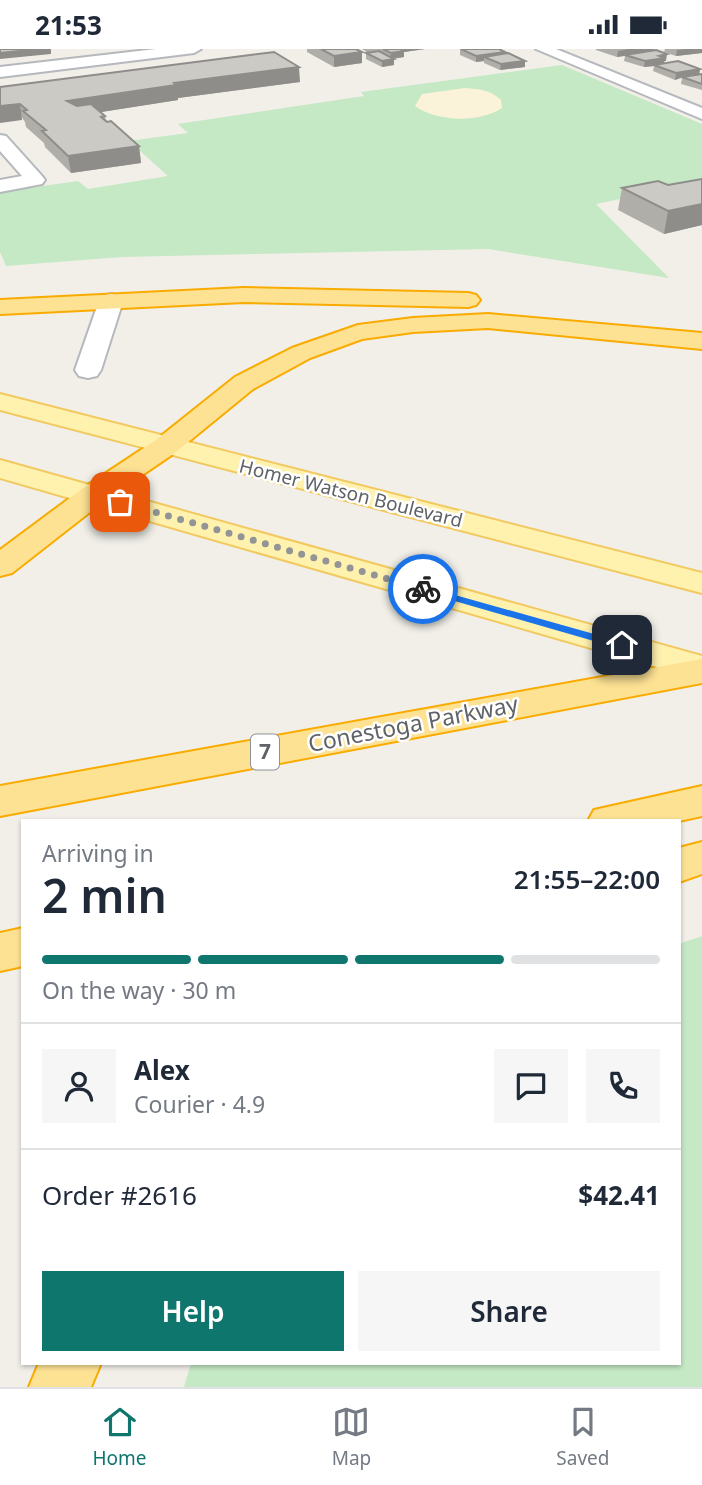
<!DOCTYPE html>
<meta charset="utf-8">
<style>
body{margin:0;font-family:"Noto Sans",sans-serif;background:#f6f6f7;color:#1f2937;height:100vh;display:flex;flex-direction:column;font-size:26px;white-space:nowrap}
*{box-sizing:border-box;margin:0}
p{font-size:23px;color:#747a83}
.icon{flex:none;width:38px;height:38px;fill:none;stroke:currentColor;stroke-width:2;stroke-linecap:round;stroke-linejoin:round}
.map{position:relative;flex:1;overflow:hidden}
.sheet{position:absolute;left:21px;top:770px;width:660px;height:546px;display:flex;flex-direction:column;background:#fff;border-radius:0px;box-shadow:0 2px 5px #0004}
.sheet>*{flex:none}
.pin{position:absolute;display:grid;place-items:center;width:60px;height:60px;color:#fff;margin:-30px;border-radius:14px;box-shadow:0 4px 10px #0006}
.courier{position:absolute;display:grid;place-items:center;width:70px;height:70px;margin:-35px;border:5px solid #1a73e8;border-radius:50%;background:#fff;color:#222;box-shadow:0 2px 9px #0007}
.head em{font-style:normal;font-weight:600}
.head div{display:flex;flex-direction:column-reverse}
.head{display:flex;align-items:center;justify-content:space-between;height:119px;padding:0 21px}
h1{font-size:46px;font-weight:600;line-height:52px}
.bar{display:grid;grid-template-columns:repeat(4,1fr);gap:10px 7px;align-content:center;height:84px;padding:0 21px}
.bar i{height:9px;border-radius:5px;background:#e0e1e3}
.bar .on{background:#0f766e}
.bar p{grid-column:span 4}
.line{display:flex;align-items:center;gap:18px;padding:0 21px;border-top:2px solid #e0e1e3}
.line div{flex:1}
.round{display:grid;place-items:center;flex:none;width:74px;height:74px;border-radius:0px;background:#f6f6f7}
.cta{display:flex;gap:14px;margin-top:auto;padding:14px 21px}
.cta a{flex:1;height:80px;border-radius:0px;background:#0f766e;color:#fff;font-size:28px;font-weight:600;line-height:80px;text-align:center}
.cta a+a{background:#f6f6f7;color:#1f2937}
.status{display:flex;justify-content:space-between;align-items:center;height:49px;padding:0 35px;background:#fff;direction:ltr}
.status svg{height:19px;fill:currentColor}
.dock{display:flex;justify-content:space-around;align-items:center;height:98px;border-top:2px solid #e0e1e3;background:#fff;font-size:19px;color:#747a83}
.dock a{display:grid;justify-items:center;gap:4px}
.dock .on{color:#0f766e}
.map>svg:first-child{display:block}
.green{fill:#c5e8c5}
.sand{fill:#fbf3d9}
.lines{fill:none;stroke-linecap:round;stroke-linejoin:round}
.minor-casing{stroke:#b5b8bc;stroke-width:4}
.major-casing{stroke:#f2c960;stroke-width:4}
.highway-casing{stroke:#f9ab00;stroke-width:4}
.minor{fill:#fff;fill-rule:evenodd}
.major{fill:#fff2af;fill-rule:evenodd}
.highway{fill:#fde293;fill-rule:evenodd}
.wall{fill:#afaea9}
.shaded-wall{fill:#8f8d8a}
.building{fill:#cccac5;stroke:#8f8d8a;stroke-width:2}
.route{fill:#1a73e8}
.done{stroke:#929495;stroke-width:7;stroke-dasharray:0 12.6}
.labels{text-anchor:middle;stroke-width:5;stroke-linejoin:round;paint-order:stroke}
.far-street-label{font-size:19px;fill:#5f6368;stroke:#fff}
.shield{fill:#fff;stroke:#8f9295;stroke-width:2}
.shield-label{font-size:21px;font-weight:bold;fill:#5f6368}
.street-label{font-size:23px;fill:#5f6368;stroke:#fff}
</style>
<div class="status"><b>21:53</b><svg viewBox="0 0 49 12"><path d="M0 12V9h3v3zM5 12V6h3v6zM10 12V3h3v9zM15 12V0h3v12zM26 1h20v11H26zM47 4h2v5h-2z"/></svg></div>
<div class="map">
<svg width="702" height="1338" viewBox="0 0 702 1338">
<rect width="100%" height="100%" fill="#f1efe8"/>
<path class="green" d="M 562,16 L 702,75 L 702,133 L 596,155 L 669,229 L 488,200 L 121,208 L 6,217 L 0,203 L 0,143 L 78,132 L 88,140 L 168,127 L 129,92 L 188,84 L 178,75 L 364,47 L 361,43 Z
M 702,887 L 702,1338 L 184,1338 L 191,1314 L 679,1314 L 679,895 Z"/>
<path class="sand" d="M 465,39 C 479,40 491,41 501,51 L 502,59 C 479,74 437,73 415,57 L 422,45 Z"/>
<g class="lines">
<g class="minor-casing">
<path id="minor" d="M 156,0 L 201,0 L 194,4 L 0,28 L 0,18 Z
M 536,0 L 556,0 L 702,59 L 702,70 Z
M 0,86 L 6,87 L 42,127 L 45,131 L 42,135 L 0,143 L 0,131 L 22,127 L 0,102 Z
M 111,245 L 119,247 L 123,252 L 101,321 L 97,327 L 88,329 L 79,327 L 75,321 L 99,252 L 103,247 Z"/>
</g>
<g class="major-casing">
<path id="major" d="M 0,345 L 702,524 L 702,544 L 0,361 Z
M 0,411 L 702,607 L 702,631 L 0,429 Z"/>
</g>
<g class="highway-casing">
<path id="highway" d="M 244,239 L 468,244 L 476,246 L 480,251 L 476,256 L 468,258 L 244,253 L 0,265 L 0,251 Z
M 488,265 L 702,284 L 702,300 L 488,279 L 413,283 L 362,290 L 310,309 L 253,340 L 176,403 L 104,452 L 12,524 L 0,527 L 0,501 L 82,440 L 156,391 L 235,328 L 292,299 L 358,276 L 413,269 Z
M 702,610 L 702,634 L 0,767 L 0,737 Z
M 702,737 L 702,767 L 679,772 L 588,772 L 594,761 Z
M 702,793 L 702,825 L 679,833 L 679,799 Z
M 23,879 L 23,917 L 0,922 L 0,884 Z
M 39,1314 L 101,1314 L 91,1338 L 29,1338 Z"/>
</g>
<use href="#minor" class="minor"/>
<use href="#major" class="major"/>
<use href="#highway" class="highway"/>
</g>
<path class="wall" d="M 307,0 L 356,0 L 362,14 L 334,18 L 307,3 Z
M 362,0 L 425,0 L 404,3 L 404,8 L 393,10 L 394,10 L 394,16 L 382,18 L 366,10 L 366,4 L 368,4 Z
M 460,0 L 505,5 L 525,18 L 500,21 L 484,14 L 484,12 L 476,13 L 460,6 Z
M 596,0 L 654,0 L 654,2 L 666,12 L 665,12 L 664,14 L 700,20 L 699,26 L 702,25 L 702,41 L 681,35 L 682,29 L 675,31 L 653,22 L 654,17 L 644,18 L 624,12 L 625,7 L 617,8 L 596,1 Z
M 665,0 L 702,0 L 702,4 L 676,7 L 664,3 Z
M 300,33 L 178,49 L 178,51 L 100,63 L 105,67 L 106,71 L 139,97 L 141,114 L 71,124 L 45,98 L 44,94 L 26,78 L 25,73 L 0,38 Z
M 702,130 L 702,176 L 664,185 L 618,161 L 622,139 L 668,136 Z"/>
<path class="shaded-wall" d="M 38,0 L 51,0 L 51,5 L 0,10 L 0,4 Z
M 404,0 L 425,0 L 404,3 L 404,8 L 390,10 L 391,4 L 404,2 Z
M 629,0 L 654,0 L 654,2 L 617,8 L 618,2 Z
M 687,0 L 702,0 L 702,4 L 676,7 L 677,1 Z
M 362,3 L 362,14 L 334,18 L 334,7 Z
M 505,3 L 505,9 L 484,8 L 484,12 L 476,13 L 476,7 Z
M 667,5 L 666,12 L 664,12 L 664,15 L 654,16 L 654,17 L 644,18 L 645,12 L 659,7 Z
M 394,10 L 394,16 L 382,18 L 382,12 Z
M 525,12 L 525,18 L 500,21 L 501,15 Z
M 299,18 L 300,33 L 178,49 L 178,51 L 70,68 L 67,52 L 174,34 Z
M 700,20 L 699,27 L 682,28 L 675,31 L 676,24 Z
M 20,55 L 22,71 L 0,74 L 0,57 Z
M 139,97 L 141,114 L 71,124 L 68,107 Z
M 702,155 L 702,176 L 664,185 L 668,162 Z"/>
<path class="building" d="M 0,0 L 38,0 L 0,4 Z
M 321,0 L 356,0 L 362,3 L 334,7 Z
M 383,0 L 400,0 L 404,2 L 391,4 Z
M 461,0 L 499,0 L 505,3 L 476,7 Z
M 656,1 L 667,5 L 659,7 L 665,9 L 645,12 L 625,6 Z
M 379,2 L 394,10 L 382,12 L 366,4 Z
M 274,3 L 299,18 L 174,34 L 176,36 L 67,52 L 77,57 L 91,55 L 105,67 L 101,68 L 107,73 L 111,72 L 139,97 L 68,107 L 42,82 L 46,81 L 23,62 L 27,61 L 20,55 L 0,57 L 0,38 Z
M 508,4 L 525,12 L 501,15 L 484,8 Z
M 678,12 L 700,20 L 676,24 L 654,16 Z
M 702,25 L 702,35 L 682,28 Z
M 702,130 L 702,155 L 668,162 L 622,139 L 658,132 L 668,136 Z"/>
<path class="route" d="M 423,537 L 626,594 L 627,596 L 618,599 L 420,542 L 418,540 Z"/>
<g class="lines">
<path class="done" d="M 120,453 L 423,540"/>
</g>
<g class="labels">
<g class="far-street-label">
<text transform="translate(351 444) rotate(14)" y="7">Homer Watson Boulevard</text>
</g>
<rect class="shield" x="251" y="685.5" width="28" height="35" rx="5"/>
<g class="shield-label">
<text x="265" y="710">7</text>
</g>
<g class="street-label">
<text transform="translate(413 675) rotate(-11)" y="8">Conestoga Parkway</text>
</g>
</g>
</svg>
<div class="pin" style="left:120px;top:453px;background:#ea580c"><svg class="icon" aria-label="bag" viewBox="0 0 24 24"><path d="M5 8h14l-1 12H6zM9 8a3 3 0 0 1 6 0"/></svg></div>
<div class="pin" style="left:622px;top:596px;background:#1f2937"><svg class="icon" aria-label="home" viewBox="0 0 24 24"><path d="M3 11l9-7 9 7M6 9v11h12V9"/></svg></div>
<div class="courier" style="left:423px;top:540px"><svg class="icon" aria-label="bike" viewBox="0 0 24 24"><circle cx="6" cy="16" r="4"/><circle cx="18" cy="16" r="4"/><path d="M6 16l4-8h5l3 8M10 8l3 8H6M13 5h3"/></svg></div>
<section class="sheet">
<div class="head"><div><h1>2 min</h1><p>Arriving in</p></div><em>21:55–22:00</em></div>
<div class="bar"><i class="on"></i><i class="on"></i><i class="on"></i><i></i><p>On the way · 30 m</p></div>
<div class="line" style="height:126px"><a class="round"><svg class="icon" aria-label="person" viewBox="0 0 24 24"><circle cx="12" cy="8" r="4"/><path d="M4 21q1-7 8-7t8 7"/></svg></a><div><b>Alex</b><p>Courier · 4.9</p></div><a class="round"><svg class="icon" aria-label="chat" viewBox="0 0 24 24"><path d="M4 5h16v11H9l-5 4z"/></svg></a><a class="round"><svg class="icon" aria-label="phone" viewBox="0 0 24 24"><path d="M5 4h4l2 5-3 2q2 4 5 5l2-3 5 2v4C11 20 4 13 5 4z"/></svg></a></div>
<div class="line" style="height:91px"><div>Order #2616</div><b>$42.41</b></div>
<div class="cta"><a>Help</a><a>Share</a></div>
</section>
</div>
<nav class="dock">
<a class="on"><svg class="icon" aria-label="home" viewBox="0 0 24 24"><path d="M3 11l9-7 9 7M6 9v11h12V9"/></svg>Home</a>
<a><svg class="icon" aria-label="map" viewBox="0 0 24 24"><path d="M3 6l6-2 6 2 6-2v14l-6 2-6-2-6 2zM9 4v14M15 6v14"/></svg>Map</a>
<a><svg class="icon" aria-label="saved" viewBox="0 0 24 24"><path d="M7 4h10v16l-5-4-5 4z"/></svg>Saved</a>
</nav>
